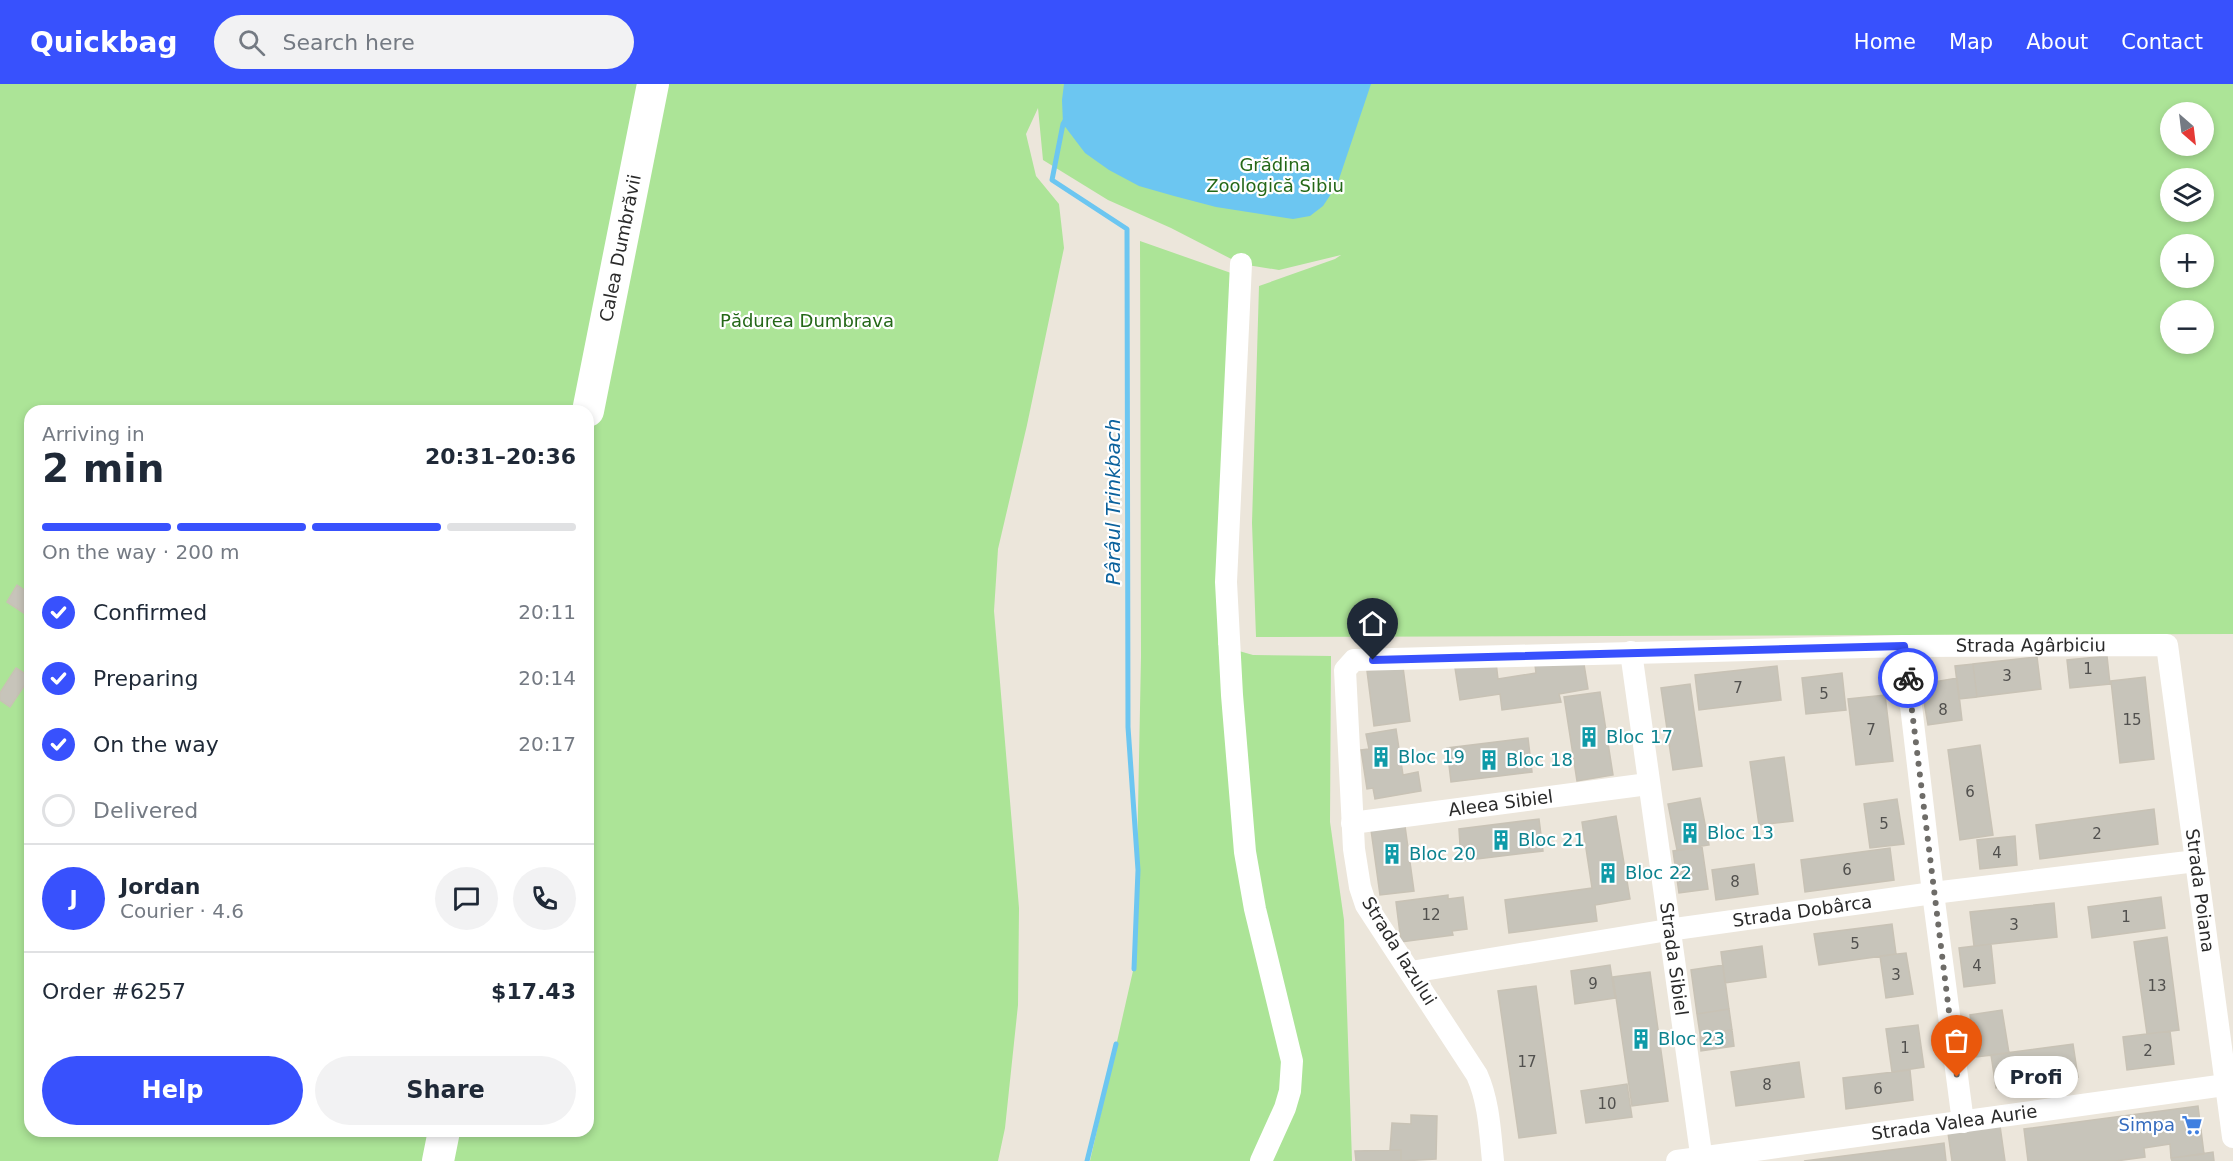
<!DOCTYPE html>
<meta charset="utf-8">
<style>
body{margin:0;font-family:"DejaVu Sans",sans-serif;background:#f2f2f3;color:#1f2937;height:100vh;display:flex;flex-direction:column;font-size:22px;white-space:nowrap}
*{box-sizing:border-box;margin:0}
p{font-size:20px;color:#747a83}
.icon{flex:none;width:33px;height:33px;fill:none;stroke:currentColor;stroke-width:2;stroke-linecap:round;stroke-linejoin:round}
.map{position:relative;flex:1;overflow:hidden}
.drawer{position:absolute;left:24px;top:321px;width:570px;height:732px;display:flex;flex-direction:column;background:#fff;border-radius:18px;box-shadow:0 3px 9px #0003}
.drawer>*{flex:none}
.needle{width:39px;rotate:152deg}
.buttons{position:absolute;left:2160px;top:18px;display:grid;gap:12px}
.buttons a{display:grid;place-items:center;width:54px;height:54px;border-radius:50%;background:#fff;box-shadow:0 3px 9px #0003;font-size:30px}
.pin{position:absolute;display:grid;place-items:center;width:51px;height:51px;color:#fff;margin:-62px -26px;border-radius:50% 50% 50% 0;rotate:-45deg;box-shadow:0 0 6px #0007}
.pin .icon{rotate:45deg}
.courier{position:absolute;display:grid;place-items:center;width:60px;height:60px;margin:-30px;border:4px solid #3851fd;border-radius:50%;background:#fff;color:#222;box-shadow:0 2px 8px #0007}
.bubble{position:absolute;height:42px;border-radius:21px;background:#fff;box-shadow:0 3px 9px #0003;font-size:20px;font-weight:600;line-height:42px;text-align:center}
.headline em{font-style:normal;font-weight:600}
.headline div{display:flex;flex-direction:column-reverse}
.headline{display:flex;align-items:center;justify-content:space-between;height:102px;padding:0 18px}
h1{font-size:39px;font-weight:600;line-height:45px}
.bar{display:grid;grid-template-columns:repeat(4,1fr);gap:9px 6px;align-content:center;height:72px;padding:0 18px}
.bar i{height:8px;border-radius:4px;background:#e0e1e3}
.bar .on{background:#3851fd}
.bar p{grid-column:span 4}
.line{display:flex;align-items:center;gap:15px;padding:0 18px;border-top:2px solid #e0e1e3}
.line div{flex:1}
.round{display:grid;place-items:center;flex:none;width:63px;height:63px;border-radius:32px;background:#f2f2f3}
ol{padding:0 18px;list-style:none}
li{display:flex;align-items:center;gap:18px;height:66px}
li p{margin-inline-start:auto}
li .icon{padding:6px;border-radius:50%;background:#3851fd;color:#fff;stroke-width:4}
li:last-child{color:#747a83}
li i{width:33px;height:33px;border:3px solid #e0e1e3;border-radius:50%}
.primary-button{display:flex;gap:12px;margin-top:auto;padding:12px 18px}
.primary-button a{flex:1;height:69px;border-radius:36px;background:#3851fd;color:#fff;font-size:24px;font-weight:600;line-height:69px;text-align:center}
.primary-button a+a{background:#f2f2f3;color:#1f2937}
header{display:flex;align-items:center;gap:36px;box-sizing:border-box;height:84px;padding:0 30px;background:#3851fd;color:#fff}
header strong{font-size:28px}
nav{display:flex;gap:33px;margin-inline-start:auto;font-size:21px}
.search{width:420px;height:54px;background:#f2f2f3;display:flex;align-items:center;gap:15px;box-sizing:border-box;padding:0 21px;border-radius:33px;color:#747a83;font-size:22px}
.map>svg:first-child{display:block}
.green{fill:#ace497;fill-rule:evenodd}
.water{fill:#6cc6f1}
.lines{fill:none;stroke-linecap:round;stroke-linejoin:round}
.stream{stroke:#6cc6f1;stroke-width:5}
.building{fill:#c7c4ba;stroke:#c8c2b5;stroke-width:1.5}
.street{stroke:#fff;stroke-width:22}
.secondary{stroke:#fff;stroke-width:32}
.done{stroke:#6e6c68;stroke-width:6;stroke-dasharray:0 10.8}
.route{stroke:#3851fd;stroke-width:8}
.labels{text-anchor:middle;stroke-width:4.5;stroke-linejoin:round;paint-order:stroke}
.number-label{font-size:15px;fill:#51504e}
.park-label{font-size:18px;fill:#246818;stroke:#fff}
.street-label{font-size:18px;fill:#2a2a2a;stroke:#fff}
.culture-label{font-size:18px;fill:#0d838f;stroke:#fff;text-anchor:start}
.shop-label{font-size:18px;fill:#366cbe;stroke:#fff;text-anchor:end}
.water-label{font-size:20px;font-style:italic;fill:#0b629d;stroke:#fff}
</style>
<header>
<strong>Quickbag</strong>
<div class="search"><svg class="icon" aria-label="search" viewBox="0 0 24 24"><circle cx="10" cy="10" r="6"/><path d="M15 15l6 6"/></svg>Search here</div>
<nav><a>Home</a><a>Map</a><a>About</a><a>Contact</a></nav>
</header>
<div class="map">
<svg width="2233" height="1077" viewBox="0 0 2233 1077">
<rect width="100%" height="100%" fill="#ece6db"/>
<path class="green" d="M 0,0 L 2233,0 L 2233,550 L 1256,553 L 1252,439 L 1259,202 L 1335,175 L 1341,171 L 1279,186 L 1241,180 L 1171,144 L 1108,116 L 1043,76 L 1038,24 L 1026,50 L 1036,92 L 1059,120 L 1064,164 L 1027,341 L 998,465 L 994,527 L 1019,824 L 1018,921 L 1005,1044 L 998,1077 L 0,1077 ZM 2170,28 L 2204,28 L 2204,62 L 2170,62 ZM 2170,94 L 2204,94 L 2204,128 L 2170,128 ZM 2170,160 L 2204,160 L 2204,194 L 2170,194 ZM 2170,226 L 2204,226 L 2204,260 L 2170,260 ZM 30,327 L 588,327 L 588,1047 L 30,1047 Z
M 1140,157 L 1231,189 L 1218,561 L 1253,571 L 1331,572 L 1330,738 L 1344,836 L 1352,1077 L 1090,1077 L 1135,878 L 1141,573 Z"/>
<path class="water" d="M 1064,0 L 1371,0 L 1337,101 L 1323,122 L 1310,132 L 1293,135 L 1216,123 L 1174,112 L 1139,102 L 1109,86 L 1085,69 L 1063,40 L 1062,16 Z"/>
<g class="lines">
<path class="stream" d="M 1066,35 L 1063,40 L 1052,96 L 1127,145 L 1128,643 L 1138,786 L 1134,885
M 1087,1077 L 1116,960"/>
</g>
<path class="building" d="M 17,501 L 30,510 L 30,533 L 7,518 Z
M 2107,572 L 2110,600 L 2070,604 L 2067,576 Z
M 2037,573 L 2041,605 L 1977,613 L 1973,580 Z
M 1583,574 L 1588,605 L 1559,610 L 1561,618 L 1502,626 L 1500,610 L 1460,616 L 1455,584 L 1496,578 L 1498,595 L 1536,589 L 1535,581 Z
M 1973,580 L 1977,613 L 1959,615 L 1955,582 Z
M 1777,582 L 1781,616 L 1699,626 L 1695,591 Z
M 1403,583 L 1410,637 L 1374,642 L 1367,587 Z
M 16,584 L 30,593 L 10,623 L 0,616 L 0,609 Z
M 1842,589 L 1846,626 L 1806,630 L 1802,594 Z
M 2145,593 L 2154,675 L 2120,679 L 2111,597 Z
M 1957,594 L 1962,636 L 1928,641 L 1921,600 Z
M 1690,600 L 1702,682 L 1673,686 L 1661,604 Z
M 1600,608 L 1613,691 L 1577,697 L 1564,613 Z
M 1885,611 L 1893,677 L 1856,681 L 1848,615 Z
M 1396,645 L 1403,691 L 1418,688 L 1421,707 L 1375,715 L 1373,704 L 1367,705 L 1361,666 L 1369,665 L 1366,650 Z
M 1528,654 L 1532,688 L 1451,698 L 1447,664 Z
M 1980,661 L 1993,751 L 1960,756 L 1948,666 Z
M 1784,673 L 1793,737 L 1759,741 L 1750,678 Z
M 1700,714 L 1709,761 L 1677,766 L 1668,720 Z
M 1897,715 L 1904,760 L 1870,764 L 1864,720 Z
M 2154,725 L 2158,760 L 2040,775 L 2036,741 Z
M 1616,732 L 1630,815 L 1595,821 L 1597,837 L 1509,849 L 1505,816 L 1592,804 L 1582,738 Z
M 1539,735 L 1543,767 L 1461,777 L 1459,745 Z
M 1405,742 L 1414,807 L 1380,811 L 1371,746 Z
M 2015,752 L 2017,781 L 1980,785 L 1977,756 Z
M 1702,763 L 1708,805 L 1679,809 L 1673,767 Z
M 1890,764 L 1894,796 L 1805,808 L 1801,776 Z
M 1754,780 L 1758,810 L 1716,816 L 1712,786 Z
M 1448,811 L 1448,815 L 1463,813 L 1467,845 L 1452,847 L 1453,851 L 1401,858 L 1396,818 Z
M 2161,813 L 2165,844 L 2092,854 L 2088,823 Z
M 2054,819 L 2057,853 L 1974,862 L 1970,828 Z
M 1892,840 L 1896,870 L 1819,881 L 1814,850 Z
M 2167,853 L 2179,946 L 2147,950 L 2134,858 Z
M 1991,860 L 1995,899 L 1964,903 L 1959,864 Z
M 1762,862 L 1766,893 L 1725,899 L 1721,868 Z
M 1906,869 L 1913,910 L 1886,914 L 1880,872 Z
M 1610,881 L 1615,914 L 1575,920 L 1571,887 Z
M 1723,881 L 1729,925 L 1697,930 L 1691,886 Z
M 1650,888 L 1668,1017 L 1632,1022 L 1613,893 Z
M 1536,902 L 1556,1049 L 1519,1054 L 1498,907 Z
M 1729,925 L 1732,946 L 1700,950 L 1697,930 Z
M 2002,926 L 2009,969 L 1976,973 L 1970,931 Z
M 1918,941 L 1924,983 L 1892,988 L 1886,945 Z
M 1732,946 L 1734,962 L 1701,967 L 1700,950 Z
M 2170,947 L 2174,980 L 2127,986 L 2123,953 Z
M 2073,960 L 2078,993 L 1996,1004 L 1991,971 Z
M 1799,978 L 1804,1013 L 1736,1022 L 1731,988 Z
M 1910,986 L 1913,1016 L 1846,1025 L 1843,994 Z
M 1627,1000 L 1632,1033 L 1586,1039 L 1581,1007 Z
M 2198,1022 L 2204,1070 L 2171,1074 L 2170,1060 L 2144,1064 L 2145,1073 L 2116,1077 L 2028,1077 L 2024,1045 Z
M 1411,1031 L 1437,1032 L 1436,1075 L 1401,1077 L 1401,1066 L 1390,1066 L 1392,1039 L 1411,1040 Z
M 2000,1042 L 2005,1077 L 1952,1077 L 1948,1049 Z
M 1944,1059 L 1946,1077 L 1804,1077 L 1930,1061 Z
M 1401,1066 L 1401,1077 L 1356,1077 L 1355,1067 Z
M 2213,1068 L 2214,1077 L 2172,1077 L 2171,1074 Z"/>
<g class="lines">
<g class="street">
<path d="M 1241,180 L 1226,498 L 1232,611 L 1245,768 L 1255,825 L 1292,977 L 1290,1007 L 1285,1024 L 1261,1077"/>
<path d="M 1904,562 L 1933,809 L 1963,1038"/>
<path id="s1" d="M 1631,568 L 1702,1077"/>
<path id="s2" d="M 1352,739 L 1648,700"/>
<path id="s3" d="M 1411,888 L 1668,846 L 1933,809 L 2196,777"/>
<path id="s4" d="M 1493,1077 C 1490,1048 1489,1018 1477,991 L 1366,821 L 1360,803 L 1354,765 L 1345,586 L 1354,576 L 1904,562 L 2167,561 L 2233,1053"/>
<path id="s5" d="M 1677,1077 L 2233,1000"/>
</g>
<g class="secondary">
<path id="s6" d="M 588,327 L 653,0"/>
<path d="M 438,1077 L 444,1047"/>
</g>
</g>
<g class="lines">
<path class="done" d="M 1908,594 L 1957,993"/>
<path class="route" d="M 1373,576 L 1904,562 L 1908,594"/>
</g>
<defs>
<g id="building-bare" transform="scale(1.62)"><path d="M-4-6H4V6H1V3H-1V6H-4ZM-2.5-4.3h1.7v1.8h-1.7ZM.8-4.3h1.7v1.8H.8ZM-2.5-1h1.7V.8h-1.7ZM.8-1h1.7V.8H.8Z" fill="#0f9aa8" stroke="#fff" stroke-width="2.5" paint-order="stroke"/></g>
<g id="supermarket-bare" transform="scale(1.62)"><path d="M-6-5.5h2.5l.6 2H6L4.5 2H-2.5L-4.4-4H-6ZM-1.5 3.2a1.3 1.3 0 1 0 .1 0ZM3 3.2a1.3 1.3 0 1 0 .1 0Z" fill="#3f7fe0" stroke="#fff" stroke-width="2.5" paint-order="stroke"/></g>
</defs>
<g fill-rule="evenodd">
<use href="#building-bare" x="1589" y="653"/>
<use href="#building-bare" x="1381" y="673"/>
<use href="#building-bare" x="1489" y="676"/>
<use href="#building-bare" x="1690" y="749"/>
<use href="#building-bare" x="1501" y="756"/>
<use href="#building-bare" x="1392" y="770"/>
<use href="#building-bare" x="1608" y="789"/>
<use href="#building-bare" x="1641" y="955"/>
<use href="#supermarket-bare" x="2192" y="1041"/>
</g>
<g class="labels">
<g class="number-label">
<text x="2088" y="590">1</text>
<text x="2007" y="597">3</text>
<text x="1738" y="609">7</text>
<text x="1824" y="615">5</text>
<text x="1943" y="631">8</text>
<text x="2132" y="641">15</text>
<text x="1871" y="651">7</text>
<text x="1970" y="713">6</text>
<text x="1884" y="745">5</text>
<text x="2097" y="755">2</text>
<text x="1997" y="774">4</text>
<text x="1847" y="791">6</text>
<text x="1735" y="803">8</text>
<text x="1431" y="836">12</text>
<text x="2126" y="838">1</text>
<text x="2014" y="846">3</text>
<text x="1855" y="865">5</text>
<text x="1977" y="887">4</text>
<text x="1896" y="896">3</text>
<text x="1593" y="905">9</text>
<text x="2157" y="907">13</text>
<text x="1905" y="969">1</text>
<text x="2148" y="972">2</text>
<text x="1527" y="983">17</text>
<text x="1767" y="1006">8</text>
<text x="1878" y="1010">6</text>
<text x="1607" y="1025">10</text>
</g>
<g class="park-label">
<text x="1275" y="87">Grădina<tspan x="1275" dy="21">Zoologică Sibiu</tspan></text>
<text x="807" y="243">Pădurea Dumbrava</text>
</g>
<g class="street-label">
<text dy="6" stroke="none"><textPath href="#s6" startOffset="166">Calea Dumbrăvii</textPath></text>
<text dy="6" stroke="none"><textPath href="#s4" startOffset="1218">Strada Agârbiciu</textPath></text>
<text dy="6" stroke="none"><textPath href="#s2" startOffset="150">Aleea Sibiel</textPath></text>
<text dy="6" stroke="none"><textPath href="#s4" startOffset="1602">Strada Poiana</textPath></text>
<text dy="6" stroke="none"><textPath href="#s3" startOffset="396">Strada Dobârca</textPath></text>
<text transform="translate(1399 867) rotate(58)" y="6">Strada Iazului</text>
<text dy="6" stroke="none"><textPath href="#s1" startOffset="310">Strada Sibiel</textPath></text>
<text dy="6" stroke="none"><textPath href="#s5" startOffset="280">Strada Valea Aurie</textPath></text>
</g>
<g class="culture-label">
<text x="1606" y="659">Bloc 17</text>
<text x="1398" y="679">Bloc 19</text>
<text x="1506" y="682">Bloc 18</text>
<text x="1707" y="755">Bloc 13</text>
<text x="1518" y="762">Bloc 21</text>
<text x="1409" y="776">Bloc 20</text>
<text x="1625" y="795">Bloc 22</text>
<text x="1658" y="961">Bloc 23</text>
</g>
<g class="shop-label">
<text x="2175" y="1047">Simpa</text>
</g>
<g class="water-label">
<text transform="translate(1113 418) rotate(-90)" y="7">Pârâul Trinkbach</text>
</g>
</g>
</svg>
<div class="buttons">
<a><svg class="needle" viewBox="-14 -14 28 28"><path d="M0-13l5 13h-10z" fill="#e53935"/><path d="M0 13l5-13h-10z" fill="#747a83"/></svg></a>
<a><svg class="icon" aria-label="layers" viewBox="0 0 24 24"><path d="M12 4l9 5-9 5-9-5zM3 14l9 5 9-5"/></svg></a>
<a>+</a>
<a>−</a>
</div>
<div class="pin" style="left:1957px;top:993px;background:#ea580c"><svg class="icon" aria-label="bag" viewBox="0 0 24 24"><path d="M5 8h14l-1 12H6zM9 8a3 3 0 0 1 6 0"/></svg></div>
<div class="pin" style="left:1373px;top:576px;background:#1f2937"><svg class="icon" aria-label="home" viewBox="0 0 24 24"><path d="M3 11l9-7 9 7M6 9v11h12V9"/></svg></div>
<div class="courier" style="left:1908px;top:594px"><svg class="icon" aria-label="bike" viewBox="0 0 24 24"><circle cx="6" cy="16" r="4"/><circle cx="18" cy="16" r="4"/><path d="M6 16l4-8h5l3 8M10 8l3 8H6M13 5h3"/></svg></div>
<div class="bubble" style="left:1994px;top:972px;width:84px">Profi</div>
<section class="drawer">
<div class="headline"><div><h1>2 min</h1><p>Arriving in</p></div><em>20:31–20:36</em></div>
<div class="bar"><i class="on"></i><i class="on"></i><i class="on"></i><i></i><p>On the way · 200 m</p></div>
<ol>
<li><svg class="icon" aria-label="check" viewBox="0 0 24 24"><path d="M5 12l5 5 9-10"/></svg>Confirmed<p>20:11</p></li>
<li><svg class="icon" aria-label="check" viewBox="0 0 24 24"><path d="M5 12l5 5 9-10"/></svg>Preparing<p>20:14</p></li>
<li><svg class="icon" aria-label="check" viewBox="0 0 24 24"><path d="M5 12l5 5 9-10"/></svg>On the way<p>20:17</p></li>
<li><i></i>Delivered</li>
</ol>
<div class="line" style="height:108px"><b class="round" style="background:#3851fd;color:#fff">J</b><div><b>Jordan</b><p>Courier · 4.6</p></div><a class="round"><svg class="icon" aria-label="chat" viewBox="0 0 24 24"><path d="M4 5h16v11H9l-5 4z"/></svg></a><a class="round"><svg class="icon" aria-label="phone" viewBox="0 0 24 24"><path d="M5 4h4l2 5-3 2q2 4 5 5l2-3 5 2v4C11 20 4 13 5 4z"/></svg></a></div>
<div class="line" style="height:78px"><div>Order #6257</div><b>$17.43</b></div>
<div class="primary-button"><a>Help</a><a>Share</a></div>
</section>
</div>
